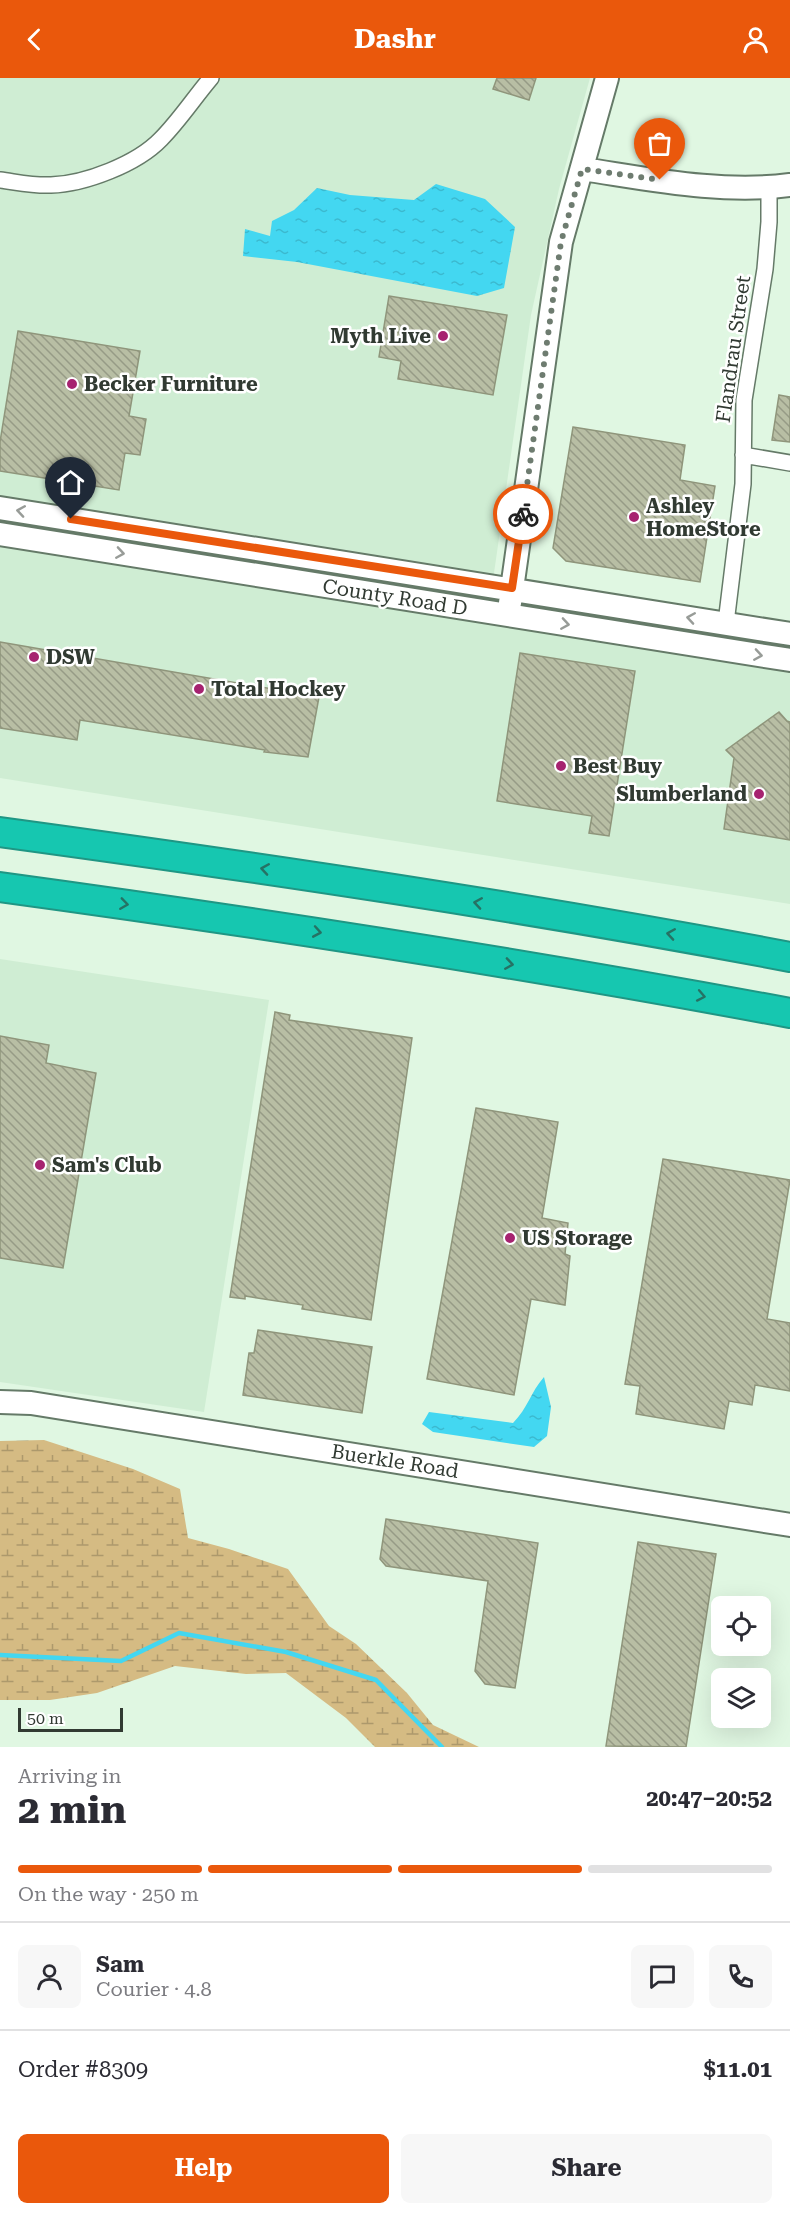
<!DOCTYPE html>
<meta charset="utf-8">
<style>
body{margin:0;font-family:"Roboto Serif",serif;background:#f7f7f7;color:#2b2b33;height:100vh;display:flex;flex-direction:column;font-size:22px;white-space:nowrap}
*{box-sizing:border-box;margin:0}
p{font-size:20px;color:#7c7c81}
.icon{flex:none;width:33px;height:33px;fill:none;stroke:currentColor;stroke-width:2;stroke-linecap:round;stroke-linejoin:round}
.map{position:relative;height:1669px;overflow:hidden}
.panel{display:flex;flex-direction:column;background:#fff;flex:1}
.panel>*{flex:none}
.buttons{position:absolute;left:711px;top:1518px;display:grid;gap:12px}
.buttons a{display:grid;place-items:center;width:60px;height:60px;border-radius:9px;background:#fff;box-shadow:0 6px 24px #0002;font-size:30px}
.scale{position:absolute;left:18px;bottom:15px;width:105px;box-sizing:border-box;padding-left:6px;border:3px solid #313a32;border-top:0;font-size:16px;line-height:21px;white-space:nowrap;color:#313a32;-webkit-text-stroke:4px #fff;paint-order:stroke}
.pin{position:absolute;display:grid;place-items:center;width:51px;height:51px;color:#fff;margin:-62px -26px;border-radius:50% 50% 50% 0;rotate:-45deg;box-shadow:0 0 6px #0007}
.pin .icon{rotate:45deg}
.courier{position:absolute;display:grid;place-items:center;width:60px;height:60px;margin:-30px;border:4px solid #ea580c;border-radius:50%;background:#fff;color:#222;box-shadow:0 2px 8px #0007}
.head em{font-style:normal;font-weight:700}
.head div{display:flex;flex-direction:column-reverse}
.head{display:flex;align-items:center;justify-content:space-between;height:102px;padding:0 18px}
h1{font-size:39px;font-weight:700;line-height:45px}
.bar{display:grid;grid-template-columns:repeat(4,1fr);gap:9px 6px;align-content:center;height:72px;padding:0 18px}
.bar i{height:8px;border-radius:4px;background:#e1e1e2}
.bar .on{background:#ea580c}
.bar p{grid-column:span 4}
.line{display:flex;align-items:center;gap:15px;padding:0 18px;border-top:2px solid #e1e1e2}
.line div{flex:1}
.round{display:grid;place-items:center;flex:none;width:63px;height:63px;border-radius:9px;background:#f7f7f7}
.action{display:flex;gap:12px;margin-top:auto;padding:12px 18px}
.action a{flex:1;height:69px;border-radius:9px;background:#ea580c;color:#fff;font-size:24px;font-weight:700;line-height:69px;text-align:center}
.action a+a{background:#f7f7f7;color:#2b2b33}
header{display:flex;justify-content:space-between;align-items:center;height:78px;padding:0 18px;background:#ea580c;color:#fff;font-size:27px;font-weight:700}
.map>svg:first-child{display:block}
.built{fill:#cfedd3}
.wetland{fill:url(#wetland-marsh)}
.water{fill:url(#water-ripples)}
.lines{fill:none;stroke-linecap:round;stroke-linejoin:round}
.stream{stroke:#43d7f1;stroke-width:4.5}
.building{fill:url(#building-back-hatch);stroke:#8f957b;stroke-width:1.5}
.street-casing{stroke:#657a68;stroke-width:18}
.secondary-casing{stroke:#657a68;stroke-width:26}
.highway-casing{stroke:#1f9684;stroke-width:32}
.street{stroke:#fff;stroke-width:15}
.secondary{stroke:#fff;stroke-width:22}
.highway{stroke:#16c7b0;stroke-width:28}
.oneway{stroke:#989c98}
.oneway2{stroke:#267264}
.done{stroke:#6e7c70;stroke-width:6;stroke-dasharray:0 10.8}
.route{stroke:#ea580c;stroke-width:8}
.poi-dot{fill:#a62370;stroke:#fff;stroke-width:2}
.labels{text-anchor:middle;stroke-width:5;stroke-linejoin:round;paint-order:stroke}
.poi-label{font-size:20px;font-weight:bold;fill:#313a32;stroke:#fff;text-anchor:start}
.street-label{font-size:20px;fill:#313a32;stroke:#fff}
</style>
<header><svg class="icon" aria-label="back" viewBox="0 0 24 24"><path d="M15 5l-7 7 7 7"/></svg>Dashr<svg class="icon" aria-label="person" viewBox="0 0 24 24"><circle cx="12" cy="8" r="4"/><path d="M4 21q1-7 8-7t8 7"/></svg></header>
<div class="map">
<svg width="790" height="1669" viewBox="0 0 790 1669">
<defs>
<pattern id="wetland-marsh" width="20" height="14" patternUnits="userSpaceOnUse" patternTransform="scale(1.5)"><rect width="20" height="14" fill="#d5bb83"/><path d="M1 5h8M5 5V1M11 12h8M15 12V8" fill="none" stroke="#ad996c"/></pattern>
<pattern id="water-ripples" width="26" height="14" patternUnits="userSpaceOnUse" patternTransform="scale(1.5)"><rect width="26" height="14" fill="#43d7f1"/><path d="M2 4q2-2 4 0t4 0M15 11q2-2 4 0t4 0" fill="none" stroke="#3bb9cf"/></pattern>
<pattern id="building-back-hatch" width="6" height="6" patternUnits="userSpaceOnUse" patternTransform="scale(1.5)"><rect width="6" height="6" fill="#b8bea4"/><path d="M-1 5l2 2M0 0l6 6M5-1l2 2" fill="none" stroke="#969b86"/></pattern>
</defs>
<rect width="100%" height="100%" fill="#e0f7e2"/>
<path class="built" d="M 0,0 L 590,0 L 559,111 L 531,237 L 492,509 L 495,533 L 790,581 L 790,826 L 0,700 Z
M 0,881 L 269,922 L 204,1334 L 0,1304 Z"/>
<path class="wetland" d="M 44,1362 L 133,1391 L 180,1411 L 188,1460 L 229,1471 L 288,1491 L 329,1548 L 356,1566 L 407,1615 L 433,1647 L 479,1669 L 375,1669 L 346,1640 L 286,1595 L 246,1596 L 175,1588 L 97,1615 L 50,1622 L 0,1622 L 0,1363 Z"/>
<path class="water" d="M 436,106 L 485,121 L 515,149 L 504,210 L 477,218 L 297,184 L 243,178 L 245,151 L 270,158 L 272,143 L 294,132 L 317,110 L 350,117 L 414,122 Z
M 544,1299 L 551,1329 L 547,1358 L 534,1369 L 433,1354 L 422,1346 L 429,1334 L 513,1345 C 528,1330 530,1315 544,1299 Z"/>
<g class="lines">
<path class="stream" d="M 0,1577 L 121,1583 L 179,1555 L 286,1574 L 376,1602 L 442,1669"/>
</g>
<path class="building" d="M 497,0 L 536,0 L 529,22 L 493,11 Z
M 389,218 L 507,237 L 493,317 L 398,301 L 401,283 L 379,279 Z
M 18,253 L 140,273 L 129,338 L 146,341 L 140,377 L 125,375 L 119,412 L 0,393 L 0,364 Z
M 779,317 L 790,319 L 790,364 L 772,362 Z
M 573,349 L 685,367 L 680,402 L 715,408 L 700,504 L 566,483 L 553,470 Z
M 0,564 L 319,619 L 308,679 L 264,674 L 265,672 L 80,642 L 77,662 L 0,650 Z
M 520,575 L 635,593 L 609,758 L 589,755 L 592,738 L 497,723 Z
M 779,634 L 787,643 L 790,644 L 790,762 L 724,751 L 734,680 L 726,672 Z
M 275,934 L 290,937 L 289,942 L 412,960 L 371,1242 L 302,1231 L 303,1227 L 245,1218 L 245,1221 L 230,1219 Z
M 0,958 L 49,967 L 46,985 L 96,995 L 63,1190 L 0,1180 Z
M 476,1030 L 558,1044 L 542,1140 L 568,1145 L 565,1176 L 570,1178 L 565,1227 L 531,1221 L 514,1317 L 427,1301 Z
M 663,1081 L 790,1102 L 767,1241 L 790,1245 L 790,1313 L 755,1307 L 752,1327 L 729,1323 L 724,1351 L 636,1336 L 640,1308 L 625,1306 Z
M 258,1252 L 372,1269 L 362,1335 L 243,1317 L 249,1275 L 254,1275 Z
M 386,1441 L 538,1465 L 515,1610 L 485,1606 L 475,1593 L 488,1503 L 386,1488 L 380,1481 Z
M 638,1464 L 716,1476 L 686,1669 L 606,1668 Z"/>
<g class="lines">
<g class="street-casing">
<path id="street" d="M 0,102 C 16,104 34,108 51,107 C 85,106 137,86 161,61 C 179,43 194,20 211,0
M 743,377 L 790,385
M 726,545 L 743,406 L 744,322 L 765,191 L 769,144 L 769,109"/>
</g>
<g class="secondary-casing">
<path id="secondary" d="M 582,91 C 650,101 721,116 790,107
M 0,430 L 790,556
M 0,456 L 790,582
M 510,525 L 561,164 L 607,0
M 0,1324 L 31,1325 L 790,1447"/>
</g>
<g class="highway-casing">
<path id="highway" d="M 0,754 C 264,790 528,829 790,879
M 0,809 C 264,845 528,886 790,935"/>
</g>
<use href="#street" class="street"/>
<use href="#secondary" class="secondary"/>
<use href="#highway" class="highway"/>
</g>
<defs><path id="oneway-chevron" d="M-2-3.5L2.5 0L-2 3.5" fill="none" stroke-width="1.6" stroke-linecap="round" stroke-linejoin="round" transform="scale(1.5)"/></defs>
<g class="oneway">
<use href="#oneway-chevron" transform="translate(21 433) rotate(-171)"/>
<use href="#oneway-chevron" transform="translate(120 475) rotate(9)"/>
<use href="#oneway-chevron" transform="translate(691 540) rotate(-171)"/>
<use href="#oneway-chevron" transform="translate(565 546) rotate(9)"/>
<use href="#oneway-chevron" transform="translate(758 577) rotate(9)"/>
</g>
<g class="oneway2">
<use href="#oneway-chevron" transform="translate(265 791) rotate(-171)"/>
<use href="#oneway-chevron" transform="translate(478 825) rotate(-171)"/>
<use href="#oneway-chevron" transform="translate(124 826) rotate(8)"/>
<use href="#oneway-chevron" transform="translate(317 854) rotate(10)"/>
<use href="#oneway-chevron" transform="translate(671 856) rotate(-171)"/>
<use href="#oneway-chevron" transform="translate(509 886) rotate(9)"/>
<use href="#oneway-chevron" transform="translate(701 918) rotate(11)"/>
</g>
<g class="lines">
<path class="done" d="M 523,436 L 561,164 L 582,91 L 660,102"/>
<path class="route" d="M 71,441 L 512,510 L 523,436"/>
</g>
<g class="poi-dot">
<circle cx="443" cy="258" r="6"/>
<circle cx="72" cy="306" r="6"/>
<circle cx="634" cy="439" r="6"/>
<circle cx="34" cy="579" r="6"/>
<circle cx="199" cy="611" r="6"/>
<circle cx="561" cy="688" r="6"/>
<circle cx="759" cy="716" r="6"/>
<circle cx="40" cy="1087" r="6"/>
<circle cx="510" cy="1160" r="6"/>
</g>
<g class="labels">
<g class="poi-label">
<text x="431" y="265" text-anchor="end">Myth Live</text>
<text x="84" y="313">Becker Furniture</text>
<text x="646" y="435">Ashley<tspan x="646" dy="23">HomeStore</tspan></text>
<text x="46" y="586">DSW</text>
<text x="211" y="618">Total Hockey</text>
<text x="573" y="695">Best Buy</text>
<text x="747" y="723" text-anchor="end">Slumberland</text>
<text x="52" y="1094">Sam's Club</text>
<text x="522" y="1167">US Storage</text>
</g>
<g class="street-label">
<text transform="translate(733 271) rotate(-82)" y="7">Flandrau Street</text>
<text transform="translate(395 519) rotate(9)" y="7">County Road D</text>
<text transform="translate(395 1383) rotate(9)" y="7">Buerkle Road</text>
</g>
</g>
</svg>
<div class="buttons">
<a><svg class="icon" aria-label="locate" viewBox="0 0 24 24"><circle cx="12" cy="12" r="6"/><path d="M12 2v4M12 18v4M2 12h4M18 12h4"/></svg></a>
<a><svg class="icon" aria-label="layers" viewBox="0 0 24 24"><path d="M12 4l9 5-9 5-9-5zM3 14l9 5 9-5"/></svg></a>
</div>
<div class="scale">50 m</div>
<div class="pin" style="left:660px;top:102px;background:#ea580c"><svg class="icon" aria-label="bag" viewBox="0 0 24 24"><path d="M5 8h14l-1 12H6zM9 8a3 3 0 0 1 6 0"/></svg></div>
<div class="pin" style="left:71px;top:441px;background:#1f2937"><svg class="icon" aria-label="home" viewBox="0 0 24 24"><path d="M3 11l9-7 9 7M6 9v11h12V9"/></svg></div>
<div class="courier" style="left:523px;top:436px"><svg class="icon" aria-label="bike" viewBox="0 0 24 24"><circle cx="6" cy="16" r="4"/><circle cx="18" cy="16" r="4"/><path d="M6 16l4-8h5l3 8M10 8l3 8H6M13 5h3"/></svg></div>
</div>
<section class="panel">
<div class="head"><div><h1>2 min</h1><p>Arriving in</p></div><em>20:47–20:52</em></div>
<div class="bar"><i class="on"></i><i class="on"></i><i class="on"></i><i></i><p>On the way · 250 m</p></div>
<div class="line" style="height:108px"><a class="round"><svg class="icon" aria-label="person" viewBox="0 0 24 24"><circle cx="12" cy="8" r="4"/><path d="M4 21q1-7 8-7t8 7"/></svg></a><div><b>Sam</b><p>Courier · 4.8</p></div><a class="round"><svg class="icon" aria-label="chat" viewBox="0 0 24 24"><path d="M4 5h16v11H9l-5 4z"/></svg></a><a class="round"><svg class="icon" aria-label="phone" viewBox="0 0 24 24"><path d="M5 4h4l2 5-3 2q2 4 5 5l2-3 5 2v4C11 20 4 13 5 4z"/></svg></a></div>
<div class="line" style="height:78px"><div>Order #8309</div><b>$11.01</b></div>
<div class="action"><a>Help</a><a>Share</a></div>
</section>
